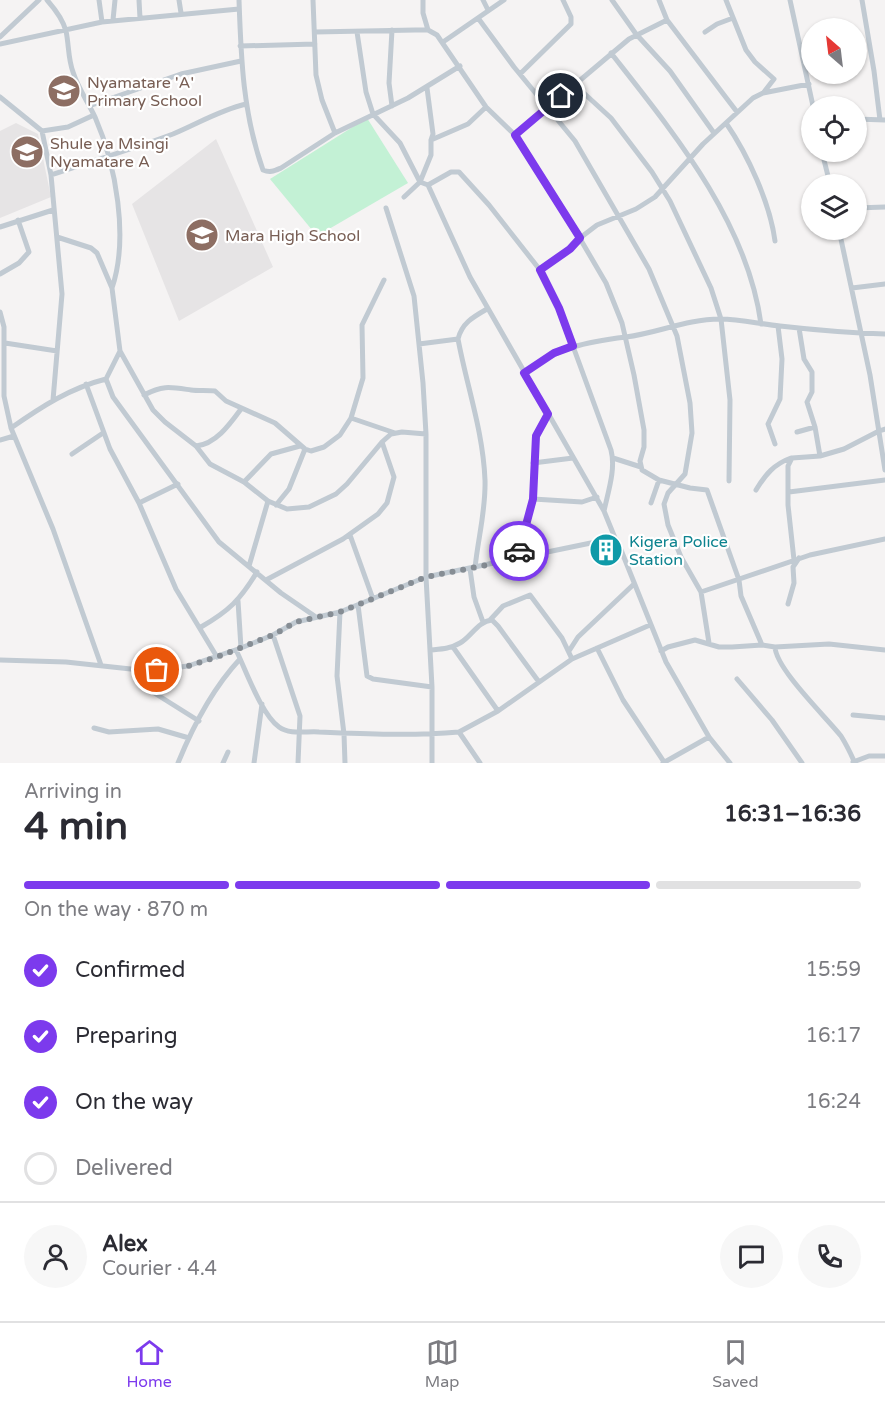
<!DOCTYPE html>
<meta charset="utf-8">
<style>
body{margin:0;font-family:"Varela Round",sans-serif;background:#f7f7f7;color:#2b2b33;height:100vh;display:flex;flex-direction:column;font-size:22px;white-space:nowrap}
*{box-sizing:border-box;margin:0}
p{font-size:20px;color:#7c7c81}
.icon{flex:none;width:33px;height:33px;fill:none;stroke:currentColor;stroke-width:2;stroke-linecap:round;stroke-linejoin:round}
.map{position:relative;height:763px;overflow:hidden}
.sheet{display:flex;flex-direction:column;background:#fff;flex:1}
.sheet>*{flex:none}
.needle{width:39px;rotate:332deg}
.fabs{position:absolute;left:801px;top:18px;display:grid;gap:12px}
.fabs a{display:grid;place-items:center;width:66px;height:66px;border-radius:50%;background:#fff;box-shadow:0 2px 4px #0004;font-size:30px}
.pin{position:absolute;display:grid;place-items:center;width:51px;height:51px;color:#fff;margin:-26px;border:3px solid #fff;border-radius:50%;box-shadow:0 2px 6px #0007}
.courier{position:absolute;display:grid;place-items:center;width:60px;height:60px;margin:-30px;border:4px solid #7c3aed;border-radius:50%;background:#fff;color:#222;box-shadow:0 2px 8px #0007}
.headline em{font-style:normal;font-weight:700}
.headline div{display:flex;flex-direction:column-reverse}
.headline{display:flex;align-items:center;justify-content:space-between;height:102px;padding:0 24px}
h1{font-size:39px;font-weight:700;line-height:45px}
.bar{display:grid;grid-template-columns:repeat(4,1fr);gap:9px 6px;align-content:center;height:72px;padding:0 24px}
.bar i{height:8px;border-radius:4px;background:#e1e1e2}
.bar .current{background:#7c3aed}
.bar p{grid-column:span 4}
.line{display:flex;align-items:center;gap:15px;padding:0 24px;border-top:2px solid #e1e1e2}
.line div{flex:1}
.round{display:grid;place-items:center;flex:none;width:63px;height:63px;border-radius:32px;background:#f7f7f7}
ol{padding:0 24px;list-style:none}
li{display:flex;align-items:center;gap:18px;height:66px}
li p{margin-inline-start:auto}
li .icon{padding:6px;border-radius:50%;background:#7c3aed;color:#fff;stroke-width:4}
li:last-child{color:#7c7c81}
li i{width:33px;height:33px;border:3px solid #e1e1e2;border-radius:50%}
.menu{display:flex;justify-content:space-around;align-items:center;height:84px;border-top:2px solid #e1e1e2;background:#fff;font-size:16px;color:#7c7c81}
.menu a{display:grid;justify-items:center;gap:3px}
.menu .current{color:#7c3aed}
.map>svg:first-child{display:block}
.education{fill:#e6e4e5}
.green{fill:#c3f1d5}
.lines{fill:none;stroke-linecap:round;stroke-linejoin:round}
.minor{stroke:#c1cad2;stroke-width:5}
.done{stroke:#868d94;stroke-width:6;stroke-dasharray:0 10.8}
.route{stroke:#7c3aed;stroke-width:8}
.labels{text-anchor:middle;stroke-width:4.5;stroke-linejoin:round;paint-order:stroke}
.education-label{font-size:16px;fill:#785e54;stroke:#fff;text-anchor:start}
.culture-label{font-size:16px;fill:#0d838f;stroke:#fff;text-anchor:start}
</style>
<div class="map">
<svg width="885" height="763" viewBox="0 0 885 763">
<rect width="100%" height="100%" fill="#f5f3f3"/>
<path class="education" d="M 16,123 L 38,134 L 51,197 L 0,218 L 0,131 Z
M 216,139 L 273,267 L 179,321 L 132,204 Z"/>
<path class="green" d="M 367,118 L 408,183 L 317,236 L 270,179 Z"/>
<g class="lines">
<path class="minor" d="M 47,0 C 55,9 63,20 66,31 C 69,45 68,59 73,72 C 78,88 88,102 95,117 C 116,165 129,238 112,288
M 99,0 L 102,22
M 139,0 L 140,18
M 179,0 L 181,13
M 239,0 C 241,59 243,114 263,170 C 270,173 274,171 281,168 L 335,133 L 408,98 L 460,66
M 313,0 L 316,75 L 322,100 L 335,133
M 423,0 L 423,13 L 428,30
M 483,0 L 488,10
M 612,0 L 636,34 L 670,71 L 714,133
M 659,0 L 667,20 L 737,112
M 726,0 L 746,50 L 755,62 L 774,79 L 764,92
M 790,0 L 813,106
M 862,0 L 874,71 L 880,120
M 478,18 L 514,67 L 575,141 L 649,269 L 677,336 L 690,403 L 692,433 L 685,474 L 668,493 L 664,504 L 668,525 L 681,557 L 701,592 L 709,643
M 113,20 L 115,0
M 392,30 L 389,83 L 392,106
M 315,32 L 415,30 L 428,30 L 437,35 L 486,107 L 515,135 L 565,213 L 606,283 L 622,323 L 634,375 L 644,430 L 644,447 L 640,461 L 642,470 L 659,480 L 690,488 L 707,490 L 739,580 L 741,596 L 762,645
M 357,32 L 366,92 L 373,114 L 400,143 L 420,182 L 404,197
M 705,32 L 717,24 L 733,18
M 0,37 L 39,0
M 443,42 L 504,0
M 0,44 L 102,22 L 239,9
M 240,46 L 315,44
M 611,53 C 673,132 747,221 761,324
M 520,74 L 571,24 L 571,17 L 563,0
M 575,85 L 611,118 L 652,172 L 670,201 L 711,288 L 721,319 L 730,400 L 729,481
M 427,88 L 433,134 L 431,140
M 0,97 L 42,131 L 68,127 L 94,115
M 89,106 L 181,74 L 241,61
M 486,107 L 468,124 L 431,140 L 431,155 L 420,182 L 428,185 L 470,277 L 604,511 L 615,538
M 856,119 L 885,120
M 726,123 C 748,155 770,203 775,241
M 42,131 L 51,175 L 62,294 L 53,400
M 515,135 L 629,39 L 667,20
M 822,152 L 830,184
M 51,175 C 92,161 133,149 173,134 C 197,124 220,110 246,104
M 428,185 L 451,172 L 459,172 L 489,205 L 540,270 L 559,308 L 611,450 C 616,469 608,492 604,511
M 386,208 L 414,296 L 423,383 L 426,434 L 426,577 L 432,687 L 432,763
M 856,208 L 885,207
M 0,227 L 53,210
M 839,230 L 870,375 L 885,470
M 57,237 L 91,248 L 97,253 L 112,288 L 120,351 L 106,379 L 113,397 L 219,542 L 281,593 L 316,617
M 540,270 L 570,249 L 580,238 L 597,225 L 636,209 L 655,197 L 703,144 L 753,98 L 763,93 L 809,84
M 0,274 L 19,263 L 29,252 L 18,220
M 852,288 L 885,284
M 0,312 L 4,327 L 4,396 L 11,428 L 53,529 L 101,665
M 799,328 L 804,359 L 812,372 L 812,392 L 807,402 L 815,427 L 820,456
M 5,343 L 57,351
M 419,344 L 458,339
M 120,351 L 153,410 L 165,422 L 196,446 L 210,464 L 244,482 L 268,501 L 287,509 L 309,507 L 336,494 L 347,484 L 382,442 L 391,434 L 402,432 L 426,434
M 524,373 C 558,347 586,342 626,337 C 658,333 687,319 720,319 C 740,319 760,324 780,326 C 815,330 850,333 885,334
M 86,384 L 110,449 L 139,503 L 176,589 L 217,657
M 144,395 C 163,385 170,387 191,390 C 199,391 207,390 215,391 L 226,401 L 275,423 L 305,449 L 311,451 L 324,447 L 340,435 L 351,418 L 363,378 L 362,325 L 384,280
M 351,418 L 395,433
M 11,428 C 41,407 70,388 106,379
M 797,432 L 815,427
M 0,440 L 14,436
M 775,444 L 768,424 L 780,399 L 782,359 L 778,326
M 196,446 C 216,444 230,424 241,409
M 72,454 L 103,433
M 613,458 L 641,467
M 533,463 L 573,458
M 244,482 L 271,454 L 300,446
M 756,490 C 765,475 774,464 791,458
M 789,492 L 885,480
M 533,499 L 582,502 L 597,497
M 139,503 L 178,484
M 651,503 L 659,480
M 276,505 L 289,489 L 305,449
M 350,535 L 373,599
M 517,559 L 533,499 L 536,436 L 548,414
M 794,560 L 788,505 L 788,466 L 792,458 L 820,456 L 844,449 L 879,431 L 885,429
M 249,566 L 268,501
M 475,568 C 478,538 486,510 485,480 C 483,431 467,387 458,339 C 462,323 473,317 487,309
M 470,569 L 474,597 L 483,622
M 266,580 L 343,539 L 378,514 L 387,503 L 394,477 L 382,442
M 701,592 L 810,555 L 885,539
M 238,601 L 241,648
M 788,604 L 794,583 L 793,567 L 799,558
M 358,605 L 367,676 L 373,679 L 432,687
M 340,612 L 337,676 L 344,734 L 345,763
M 490,620 L 503,606 L 530,595 L 562,638 L 572,659
M 201,627 C 229,611 240,600 257,572
M 273,635 L 300,716 L 298,763
M 453,647 L 498,711
M 775,647 C 776,669 826,717 841,736 C 846,744 850,752 854,761
M 597,648 L 623,700 L 664,762
M 236,650 C 246,670 261,714 279,727 C 290,735 306,731 319,732 C 366,734 413,736 459,732 L 480,763
M 430,650 C 441,649 450,649 460,643 C 471,637 478,621 492,620 L 498,626 L 539,682
M 569,651 L 578,637 L 634,584
M 661,651 L 668,647 L 695,640 L 719,647 L 732,647 L 762,645 L 775,647 L 829,644 L 885,650
M 0,660 L 66,662 L 140,670 L 157,670 L 188,666 L 241,648 L 273,635 L 296,622 L 340,612 L 426,577 L 615,538 L 617,540 L 666,662 L 709,737 L 730,763
M 140,670 L 143,682 L 148,689 L 199,721
M 737,679 L 772,720 L 802,763
M 853,715 L 885,718
M 94,728 L 109,732 L 158,729 L 189,738
M 459,732 L 498,711 L 572,659 L 650,625
M 853,762 L 869,756 L 885,756
M 178,763 C 193,726 213,688 240,659
M 223,763 L 228,752
M 254,763 L 262,704
M 663,763 L 709,737"/>
</g>
<g class="lines">
<path class="done" d="M 157,670 L 188,666 L 217,657 L 273,635 L 296,622 L 340,612 L 426,577 L 517,559 L 519,551"/>
<path class="route" d="M 519,551 L 533,499 L 536,436 L 548,414 L 524,373 L 554,353 L 573,346 L 559,308 L 540,270 L 570,249 L 580,238 L 515,135 L 561,96"/>
</g>
<defs>
<g id="school-disc" transform="scale(1.725)"><circle r="9.5" fill="#8d6e63" stroke="#fff"/><path d="M0-5L7-2L0 1L-7-2ZM-4 1L0 2.5L4 1V4Q0 6-4 4Z" fill="#fff"/></g>
<g id="building-disc" transform="scale(1.725)"><circle r="9.5" fill="#0f9aa8" stroke="#fff"/><path d="M-4-6H4V6H1V3H-1V6H-4ZM-2.5-4.3h1.7v1.8h-1.7ZM.8-4.3h1.7v1.8H.8ZM-2.5-1h1.7V.8h-1.7ZM.8-1h1.7V.8H.8Z" fill="#fff"/></g>
</defs>
<g fill-rule="evenodd">
<use href="#school-disc" x="64" y="91"/>
<use href="#school-disc" x="27" y="152"/>
<use href="#school-disc" x="202" y="235"/>
<use href="#building-disc" x="606" y="550"/>
</g>
<g class="labels">
<g class="education-label">
<text x="87" y="88">Nyamatare 'A'<tspan x="87" dy="18">Primary School</tspan></text>
<text x="50" y="149">Shule ya Msingi<tspan x="50" dy="18">Nyamatare A</tspan></text>
<text x="225" y="241">Mara High School</text>
</g>
<g class="culture-label">
<text x="629" y="547">Kigera Police<tspan x="629" dy="18">Station</tspan></text>
</g>
</g>
</svg>
<div class="fabs">
<a><svg class="needle" viewBox="-14 -14 28 28"><path d="M0-13l5 13h-10z" fill="#e53935"/><path d="M0 13l5-13h-10z" fill="#7c7c81"/></svg></a>
<a><svg class="icon" aria-label="locate" viewBox="0 0 24 24"><circle cx="12" cy="12" r="6"/><path d="M12 2v4M12 18v4M2 12h4M18 12h4"/></svg></a>
<a><svg class="icon" aria-label="layers" viewBox="0 0 24 24"><path d="M12 4l9 5-9 5-9-5zM3 14l9 5 9-5"/></svg></a>
</div>
<div class="pin" style="left:157px;top:670px;background:#ea580c"><svg class="icon" aria-label="bag" viewBox="0 0 24 24"><path d="M5 8h14l-1 12H6zM9 8a3 3 0 0 1 6 0"/></svg></div>
<div class="pin" style="left:561px;top:96px;background:#1f2937"><svg class="icon" aria-label="home" viewBox="0 0 24 24"><path d="M3 11l9-7 9 7M6 9v11h12V9"/></svg></div>
<div class="courier" style="left:519px;top:551px"><svg class="icon" aria-label="car" viewBox="0 0 24 24"><path d="M5 17H2v-5l4-1 3-4h7l3 4 3 1v5h-3M9 17h6M6 11h13"/><circle cx="7" cy="17" r="2"/><circle cx="17" cy="17" r="2"/></svg></div>
</div>
<section class="sheet">
<div class="headline"><div><h1>4 min</h1><p>Arriving in</p></div><em>16:31–16:36</em></div>
<div class="bar"><i class="current"></i><i class="current"></i><i class="current"></i><i></i><p>On the way · 870 m</p></div>
<ol>
<li><svg class="icon" aria-label="check" viewBox="0 0 24 24"><path d="M5 12l5 5 9-10"/></svg>Confirmed<p>15:59</p></li>
<li><svg class="icon" aria-label="check" viewBox="0 0 24 24"><path d="M5 12l5 5 9-10"/></svg>Preparing<p>16:17</p></li>
<li><svg class="icon" aria-label="check" viewBox="0 0 24 24"><path d="M5 12l5 5 9-10"/></svg>On the way<p>16:24</p></li>
<li><i></i>Delivered</li>
</ol>
<div class="line" style="height:108px"><a class="round"><svg class="icon" aria-label="person" viewBox="0 0 24 24"><circle cx="12" cy="8" r="4"/><path d="M4 21q1-7 8-7t8 7"/></svg></a><div><b>Alex</b><p>Courier · 4.4</p></div><a class="round"><svg class="icon" aria-label="chat" viewBox="0 0 24 24"><path d="M4 5h16v11H9l-5 4z"/></svg></a><a class="round"><svg class="icon" aria-label="phone" viewBox="0 0 24 24"><path d="M5 4h4l2 5-3 2q2 4 5 5l2-3 5 2v4C11 20 4 13 5 4z"/></svg></a></div>
</section>
<nav class="menu">
<a class="current"><svg class="icon" aria-label="home" viewBox="0 0 24 24"><path d="M3 11l9-7 9 7M6 9v11h12V9"/></svg>Home</a>
<a><svg class="icon" aria-label="map" viewBox="0 0 24 24"><path d="M3 6l6-2 6 2 6-2v14l-6 2-6-2-6 2zM9 4v14M15 6v14"/></svg>Map</a>
<a><svg class="icon" aria-label="saved" viewBox="0 0 24 24"><path d="M7 4h10v16l-5-4-5 4z"/></svg>Saved</a>
</nav>
